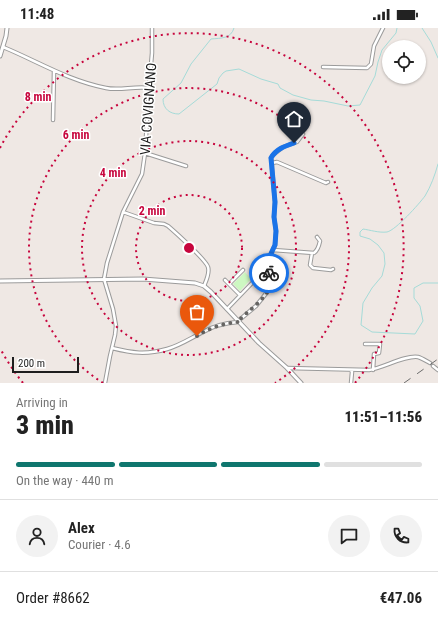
<!DOCTYPE html>
<meta charset="utf-8">
<style>
body{margin:0;font-family:"Roboto Condensed",sans-serif;background:#f2f2f2;color:#222;height:100vh;display:flex;flex-direction:column;font-size:15px;white-space:nowrap}
*{box-sizing:border-box;margin:0}
p{font-size:13px;color:#767676}
.icon{flex:none;width:22px;height:22px;fill:none;stroke:currentColor;stroke-width:2;stroke-linecap:round;stroke-linejoin:round}
.map{position:relative;height:355px;overflow:hidden}
.sheet{display:flex;flex-direction:column;background:#fff;flex:1}
.sheet>*{flex:none}
.tools{position:absolute;left:382px;top:12px;display:grid;gap:8px}
.tools a{display:grid;place-items:center;width:44px;height:44px;border-radius:50%;background:#fff;box-shadow:0 1px 3px #0004;font-size:20px}
.scale{position:absolute;left:12px;bottom:10px;width:67px;box-sizing:border-box;padding-left:4px;border:2px solid #1e1e1e;border-top:0;font-size:11px;line-height:14px;white-space:nowrap;color:#1e1e1e;-webkit-text-stroke:3px #fff;paint-order:stroke}
.pin{position:absolute;display:grid;place-items:center;width:34px;height:34px;color:#fff;margin:-41px -17px;border-radius:50% 50% 50% 0;rotate:-45deg;box-shadow:0 0 4px #0007}
.pin .icon{rotate:45deg}
.courier{position:absolute;display:grid;place-items:center;width:40px;height:40px;margin:-20px;border:3px solid #1a73e8;border-radius:50%;background:#fff;color:#222;box-shadow:0 1px 5px #0007}
.overview em{font-style:normal;font-weight:800}
.overview div{display:flex;flex-direction:column-reverse}
.overview{display:flex;align-items:center;justify-content:space-between;height:68px;padding:0 16px}
h1{font-size:26px;font-weight:800;line-height:30px}
.bar{display:grid;grid-template-columns:repeat(4,1fr);gap:6px 4px;align-content:center;height:48px;padding:0 16px}
.bar i{height:5px;border-radius:3px;background:#e0e0e0}
.bar .on{background:#0f766e}
.bar p{grid-column:span 4}
.line{display:flex;align-items:center;gap:10px;padding:0 16px;border-top:1px solid #e0e0e0}
.line div{flex:1}
.round{display:grid;place-items:center;flex:none;width:42px;height:42px;border-radius:21px;background:#f2f2f2}
.status{display:flex;justify-content:space-between;align-items:center;height:28px;padding:0 20px;background:#fff;direction:ltr}
.status svg{height:11px;fill:currentColor}
.map>svg:first-child{display:block}
.park{fill:#cdf8c2}
.lines{fill:none;stroke-linecap:round;stroke-linejoin:round}
.stream{stroke:#a5dbd8;stroke-width:1}
.minor-casing{stroke:#9b9b9b;stroke-width:4.5}
.tertiary-casing{stroke:#9b9b9b;stroke-width:5}
.minor{stroke:#fff;stroke-width:2.5}
.tertiary{stroke:#fff;stroke-width:3}
.rail{stroke:#6c6c6c;stroke-width:1;stroke-dasharray:8 8;stroke-linecap:butt}
.done{stroke:#676563;stroke-width:4;stroke-dasharray:0 7.2}
.route{stroke:#1a73e8;stroke-width:5}
.ring{fill:none;stroke:#c7053d;stroke-width:2;stroke-dasharray:2 4}
.labels{text-anchor:middle;stroke-width:3;stroke-linejoin:round;paint-order:stroke}
.street-label{font-size:14px;fill:#1e1e1e;stroke:#fff}
.centre{fill:#c7053d;stroke:#fff;stroke-width:2}
.ring-label{font-size:12px;text-anchor:middle;font-weight:bold;fill:#c7053d;stroke:#fff;stroke-width:3;stroke-linejoin:round;paint-order:stroke}
</style>
<div class="status"><b>11:48</b><svg viewBox="0 0 49 12"><path d="M0 12V9h3v3zM5 12V6h3v6zM10 12V3h3v9zM15 12V0h3v12zM26 1h20v11H26zM47 4h2v5h-2z"/></svg></div>
<div class="map">
<svg width="438" height="355" viewBox="0 0 438 355">
<rect width="100%" height="100%" fill="#efe8e4"/>
<path class="park" d="M 245,244 L 251,251 L 240,263 L 233,256 Z"/>
<g class="lines">
<path class="stream" d="M 234,0 C 231,11 221,10 211,11 L 191,36 L 181,55 L 163,71 C 163,81 170,86 179,86 L 217,56 L 219,50 L 223,45 L 226,43 L 239,41 L 261,51 L 278,56 L 280,60 L 293,67 L 311,72 L 324,73 L 348,78 L 360,77 L 375,48 L 378,34 L 382,22 L 396,5 L 397,0
M 422,0 L 431,14 L 438,30
M 438,136 C 435,147 431,158 425,168 C 419,176 396,202 387,204 C 379,205 370,202 363,201 L 360,204 L 360,208 L 370,211 L 378,217 L 384,225 L 385,236 L 382,248 L 372,260 L 363,275 L 361,297 L 372,304 L 415,306 L 423,293 L 420,278 L 414,270 L 414,260 L 423,255 L 438,255"/>
<g class="minor-casing">
<path id="minor" d="M 3,19 C 37,33 69,53 106,60 C 119,63 134,58 149,60
M 323,39 L 367,40 L 371,36 L 374,18 L 383,0
M 53,92 L 54,43
M 145,125 L 186,138
M 272,136 L 271,130 L 273,127 L 283,119 L 297,114 L 303,106
M 123,184 L 154,195 L 164,196 L 168,198 C 175,204 206,232 208,239 C 210,245 206,253 204,258
M 273,222 L 314,225 C 318,222 319,218 320,213 L 317,209
M 312,225 L 310,237 L 313,240 L 331,242 L 333,241
M 225,252 L 240,267
M 229,256 L 243,242
M 227,281 L 254,253
M 238,293 L 256,278 L 268,263 L 269,260 L 270,254 L 268,235 L 269,230 L 275,217 L 276,203 L 274,189 L 275,174 L 272,140 L 272,135 L 277,134 L 326,155 L 328,154
M 365,316 L 380,316 L 379,325 L 374,326 L 373,342
M 112,320 C 132,325 146,327 167,321 C 179,318 191,310 203,304 C 213,298 226,295 238,294
M 433,338 L 438,342
M 287,340 L 369,342 C 383,340 405,327 418,329 C 422,330 426,333 430,335
M 105,355 L 110,328 L 115,307 L 116,298 L 113,281 L 104,251 L 107,235 L 123,184 L 142,146 L 145,125 L 149,60 L 152,25 L 152,0
M 351,355 L 352,344 L 351,342"/>
</g>
<g class="tertiary-casing">
<path id="tertiary" d="M 0,28 L 6,8 L 7,0
M 0,253 L 143,251 L 195,255 L 204,258 L 211,264 L 259,315 L 287,340 L 301,355"/>
</g>
<use href="#minor" class="minor"/>
<use href="#tertiary" class="tertiary"/>
<path class="rail" d="M 404,355 L 438,331"/>
</g>
<g class="lines">
<path class="done" d="M 197,308 C 209,300 224,295 239,294 L 238,293 C 246,285 268,269 270,258 C 271,254 269,249 269,245"/>
<path class="route" d="M 269,245 L 268,235 L 269,230 L 275,217 L 276,203 L 274,189 L 275,174 L 271,130 C 276,121 285,118 294,115"/>
</g>
<g class="ring">
<circle cx="189" cy="220" r="53"/>
<circle cx="189" cy="220" r="107"/>
<path d="M103 355A160 160 0 1 1 275 355"/>
<path d="M23 355A214 214 0 0 1 0 320M0 120A214 214 0 1 1 355 355"/>
</g>
<g class="labels">
<g class="street-label">
<text transform="translate(148 81) rotate(-86)" y="5">VIA COVIGNANO</text>
</g>
</g>
<circle cx="189" cy="220" r="6" class="centre"/>
<g class="ring-label">
<text x="38" y="73">8 min</text>
<text x="76" y="111">6 min</text>
<text x="113" y="149">4 min</text>
<text x="152" y="187">2 min</text>
</g>
</svg>
<div class="tools">
<a><svg class="icon" aria-label="locate" viewBox="0 0 24 24"><circle cx="12" cy="12" r="6"/><path d="M12 2v4M12 18v4M2 12h4M18 12h4"/></svg></a>
</div>
<div class="scale">200 m</div>
<div class="pin" style="left:197px;top:308px;background:#ea580c"><svg class="icon" aria-label="bag" viewBox="0 0 24 24"><path d="M5 8h14l-1 12H6zM9 8a3 3 0 0 1 6 0"/></svg></div>
<div class="pin" style="left:294px;top:115px;background:#1f2937"><svg class="icon" aria-label="home" viewBox="0 0 24 24"><path d="M3 11l9-7 9 7M6 9v11h12V9"/></svg></div>
<div class="courier" style="left:269px;top:245px"><svg class="icon" aria-label="bike" viewBox="0 0 24 24"><circle cx="6" cy="16" r="4"/><circle cx="18" cy="16" r="4"/><path d="M6 16l4-8h5l3 8M10 8l3 8H6M13 5h3"/></svg></div>
</div>
<section class="sheet">
<div class="overview"><div><h1>3 min</h1><p>Arriving in</p></div><em>11:51–11:56</em></div>
<div class="bar"><i class="on"></i><i class="on"></i><i class="on"></i><i></i><p>On the way · 440 m</p></div>
<div class="line" style="height:72px"><a class="round"><svg class="icon" aria-label="person" viewBox="0 0 24 24"><circle cx="12" cy="8" r="4"/><path d="M4 21q1-7 8-7t8 7"/></svg></a><div><b>Alex</b><p>Courier · 4.6</p></div><a class="round"><svg class="icon" aria-label="chat" viewBox="0 0 24 24"><path d="M4 5h16v11H9l-5 4z"/></svg></a><a class="round"><svg class="icon" aria-label="phone" viewBox="0 0 24 24"><path d="M5 4h4l2 5-3 2q2 4 5 5l2-3 5 2v4C11 20 4 13 5 4z"/></svg></a></div>
<div class="line" style="height:52px"><div>Order #8662</div><b>€47.06</b></div>
</section>
